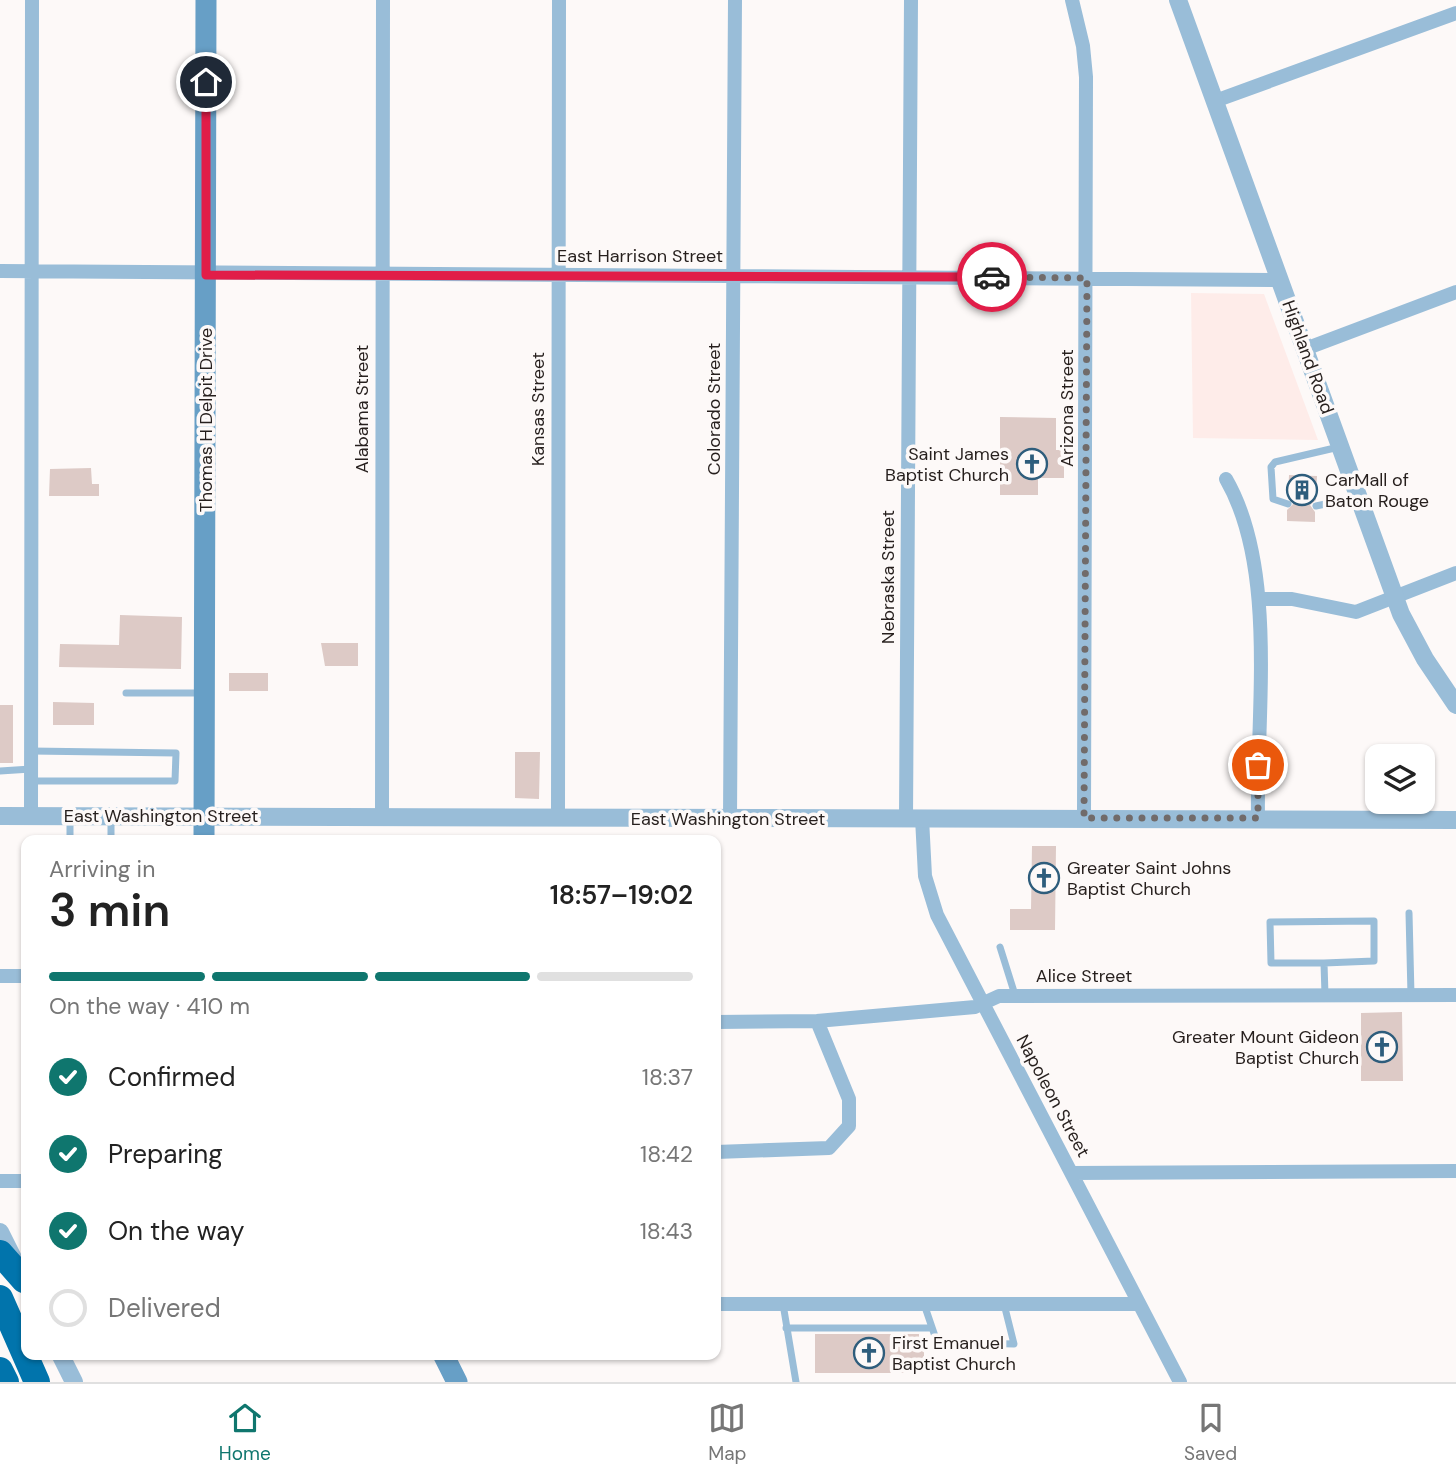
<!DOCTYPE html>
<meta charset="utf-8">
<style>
body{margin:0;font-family:"DM Sans",sans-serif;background:#f2f2f2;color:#222;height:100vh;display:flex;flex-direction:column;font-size:26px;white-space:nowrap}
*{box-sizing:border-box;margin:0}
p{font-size:23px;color:#767676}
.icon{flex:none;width:38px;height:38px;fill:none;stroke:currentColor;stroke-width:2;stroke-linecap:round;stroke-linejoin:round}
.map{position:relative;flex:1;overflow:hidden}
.drawer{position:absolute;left:21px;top:835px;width:700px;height:525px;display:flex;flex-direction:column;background:#fff;border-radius:14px;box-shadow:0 2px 5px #0004}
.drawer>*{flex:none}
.tools{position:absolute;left:1365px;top:744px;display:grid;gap:14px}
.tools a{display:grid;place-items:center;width:70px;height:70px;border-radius:14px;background:#fff;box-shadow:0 2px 5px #0004;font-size:35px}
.pin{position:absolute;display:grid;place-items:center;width:60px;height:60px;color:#fff;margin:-30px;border:4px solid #fff;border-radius:50%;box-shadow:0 2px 7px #0007}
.courier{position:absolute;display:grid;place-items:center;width:70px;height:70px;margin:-35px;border:5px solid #e11d48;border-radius:50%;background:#fff;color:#222;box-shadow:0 2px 9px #0007}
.overview em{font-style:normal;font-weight:600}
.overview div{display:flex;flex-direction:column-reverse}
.overview{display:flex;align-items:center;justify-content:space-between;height:119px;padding:0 28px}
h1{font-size:46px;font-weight:600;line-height:52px}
.bar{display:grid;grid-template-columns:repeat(4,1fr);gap:10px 7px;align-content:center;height:84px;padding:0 28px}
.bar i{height:9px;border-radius:5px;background:#e0e0e0}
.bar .on{background:#0f766e}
.bar p{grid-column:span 4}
ol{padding:0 28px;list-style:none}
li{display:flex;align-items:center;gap:21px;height:77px}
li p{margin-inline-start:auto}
li .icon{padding:7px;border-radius:50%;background:#0f766e;color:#fff;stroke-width:4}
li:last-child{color:#767676}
li i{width:38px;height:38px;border:4px solid #e0e0e0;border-radius:50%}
.tabs{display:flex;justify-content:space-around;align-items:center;height:98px;border-top:2px solid #e0e0e0;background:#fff;font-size:19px;color:#767676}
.tabs a{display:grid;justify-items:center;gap:4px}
.tabs .on{color:#0f766e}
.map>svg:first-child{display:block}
.built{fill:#feece9}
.building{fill:#ddcac6}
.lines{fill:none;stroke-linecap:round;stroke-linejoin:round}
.service{stroke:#99bdd8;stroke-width:7}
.minor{stroke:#99bdd8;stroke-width:14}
.tertiary{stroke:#99bdd8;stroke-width:18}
.secondary{stroke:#679fc6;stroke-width:21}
.motorway{stroke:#0174ac;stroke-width:26}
.done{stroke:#716b6a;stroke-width:7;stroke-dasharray:0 12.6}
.route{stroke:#e11d48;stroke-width:9}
.labels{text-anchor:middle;stroke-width:7;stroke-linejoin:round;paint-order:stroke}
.street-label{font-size:18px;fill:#261f1d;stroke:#fdf9f8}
.poi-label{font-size:18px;fill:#261f1d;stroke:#fdf9f8;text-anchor:start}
</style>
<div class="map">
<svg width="1456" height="1382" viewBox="0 0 1456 1382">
<rect width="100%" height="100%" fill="#fdf9f8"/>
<path class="built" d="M 1191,293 L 1264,294 L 1318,440 L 1193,438 Z"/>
<path class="building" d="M 1000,417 L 1056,418 L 1056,450 L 1064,450 L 1064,478 L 1038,478 L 1038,495 L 1000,495 Z
M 91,468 L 92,484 L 99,484 L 99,496 L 49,496 L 50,469 Z
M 1289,475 L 1317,476 L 1316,500 L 1310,505 L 1315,512 L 1315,522 L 1287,521 L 1287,510 L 1294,503 L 1288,498 Z
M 120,615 L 182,617 L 181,669 L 59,667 L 60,644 L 119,645 Z
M 321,643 L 358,643 L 358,666 L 325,666 Z
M 229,673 L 268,673 L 268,691 L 229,691 Z
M 53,702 L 94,703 L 94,725 L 53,725 Z
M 0,705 L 13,705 L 13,763 L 0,763 Z
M 515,752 L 540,752 L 539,799 L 515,798 Z
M 1032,846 L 1056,846 L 1055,930 L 1010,930 L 1010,909 L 1031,909 Z
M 1402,1012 L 1403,1081 L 1361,1081 L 1361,1013 Z
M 815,1334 L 919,1334 L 919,1345 L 924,1345 L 924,1362 L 919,1362 L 919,1373 L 815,1373 Z"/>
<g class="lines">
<path class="service" d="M 1288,504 L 1273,499 L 1271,467 L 1275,462 L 1339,447
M 1316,506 L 1358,497
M 126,693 L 202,693
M 31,751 L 176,753 L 175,781 L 32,781
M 0,771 L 31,769
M 70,816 L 70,840
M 111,816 L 111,840
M 1409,913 L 1411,995
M 1000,947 L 1015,995
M 1324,963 L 1374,961 L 1374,921 L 1270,922 L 1271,963 L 1324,963 L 1325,995
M 783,1304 L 796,1382
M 924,1304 L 937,1342 L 1014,1344 L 1004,1304
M 786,1328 L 932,1328"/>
<path class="minor" d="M 1072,0 L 1083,46 L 1086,77 L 1084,818
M 1215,101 L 1456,13
M 0,271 L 1280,280
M 1305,349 L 1456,292
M 1226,479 C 1278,569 1256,715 1258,818
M 1259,599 L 1292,599 L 1356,612 L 1456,573
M 31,815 L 32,0
M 382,818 L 383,0
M 922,818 L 925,876 L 937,915 L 1180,1382
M 558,819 L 559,0
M 730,819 L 735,0
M 906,819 L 911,0
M 0,976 L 26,976
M 716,1022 L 817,1021 L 975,1007 L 999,996 L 1456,995
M 716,1152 L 829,1148 L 849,1126 L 849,1099 L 817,1021
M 1072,1173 L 1456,1171
M 0,1181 L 26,1181
M 716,1304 L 1138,1304"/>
<path class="tertiary" d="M 1178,0 L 1401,614 L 1425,659 L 1456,705
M 0,816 L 1456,820
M 0,1232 L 14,1260
M 60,1354 L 74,1382"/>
<path class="secondary" d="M 204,840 L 206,0
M 443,1354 L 457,1382"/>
<path class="motorway" d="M 0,1253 L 24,1280
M 0,1298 L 37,1382
M 0,1370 L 6,1382"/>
</g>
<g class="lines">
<path class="done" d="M 992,277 L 1087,278 L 1084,818 L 1258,818 L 1258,765"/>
<path class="route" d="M 206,82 L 206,275 L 992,277"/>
</g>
<defs>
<g id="church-ring" transform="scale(1.575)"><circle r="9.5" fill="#fdf9f8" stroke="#2e5d7c" stroke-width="1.5"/><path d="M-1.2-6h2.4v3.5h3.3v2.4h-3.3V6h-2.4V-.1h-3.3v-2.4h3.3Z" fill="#2e5d7c"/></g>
<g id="building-ring" transform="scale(1.575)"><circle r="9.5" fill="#fdf9f8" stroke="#2e5d7c" stroke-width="1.5"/><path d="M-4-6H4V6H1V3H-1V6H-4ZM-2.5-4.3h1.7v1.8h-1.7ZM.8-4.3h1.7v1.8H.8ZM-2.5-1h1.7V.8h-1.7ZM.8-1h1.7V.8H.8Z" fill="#2e5d7c"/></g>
</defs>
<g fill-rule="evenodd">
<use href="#church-ring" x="1032" y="464"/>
<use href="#building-ring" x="1302" y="490"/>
<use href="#church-ring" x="1044" y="878"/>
<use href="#church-ring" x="1382" y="1047"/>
<use href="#church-ring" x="869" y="1353"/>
</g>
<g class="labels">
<g class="street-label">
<text x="640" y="262">East Harrison Street</text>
<text transform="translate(1308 357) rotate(70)" y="6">Highland Road</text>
<text transform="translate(1067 408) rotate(-90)" y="6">Arizona Street</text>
<text transform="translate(362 409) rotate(-90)" y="6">Alabama Street</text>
<text transform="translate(538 409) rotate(-90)" y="6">Kansas Street</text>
<text transform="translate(714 409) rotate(-90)" y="6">Colorado Street</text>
<text transform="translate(206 420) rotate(-90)" y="6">Thomas H Delpit Drive</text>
<text transform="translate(888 577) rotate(-90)" y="6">Nebraska Street</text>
<text x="161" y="822">East Washington Street</text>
<text x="728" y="825">East Washington Street</text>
<text x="1084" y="982">Alice Street</text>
<text transform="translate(1053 1096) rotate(62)" y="6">Napoleon Street</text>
</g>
<g class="poi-label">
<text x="1009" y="460" text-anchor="end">Saint James<tspan x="1009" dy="21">Baptist Church</tspan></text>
<text x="1325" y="486">CarMall of<tspan x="1325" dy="21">Baton Rouge</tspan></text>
<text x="1067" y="874">Greater Saint Johns<tspan x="1067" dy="21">Baptist Church</tspan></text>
<text x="1359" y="1043" text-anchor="end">Greater Mount Gideon<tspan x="1359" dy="21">Baptist Church</tspan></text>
<text x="892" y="1349">First Emanuel<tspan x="892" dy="21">Baptist Church</tspan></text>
</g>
</g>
</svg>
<div class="tools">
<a><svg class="icon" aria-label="layers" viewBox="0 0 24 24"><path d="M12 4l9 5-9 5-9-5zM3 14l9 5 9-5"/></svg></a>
</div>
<div class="pin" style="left:1258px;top:765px;background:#ea580c"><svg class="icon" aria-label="bag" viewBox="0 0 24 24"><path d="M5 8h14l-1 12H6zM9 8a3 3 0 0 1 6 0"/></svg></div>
<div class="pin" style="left:206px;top:82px;background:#1f2937"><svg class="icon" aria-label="home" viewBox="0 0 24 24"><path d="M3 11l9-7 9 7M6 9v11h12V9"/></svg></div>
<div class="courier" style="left:992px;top:277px"><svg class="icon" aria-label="car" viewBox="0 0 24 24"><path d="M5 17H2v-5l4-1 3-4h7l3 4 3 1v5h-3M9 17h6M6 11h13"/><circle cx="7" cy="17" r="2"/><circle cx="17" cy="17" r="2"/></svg></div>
<section class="drawer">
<div class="overview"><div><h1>3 min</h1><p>Arriving in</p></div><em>18:57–19:02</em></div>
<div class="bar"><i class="on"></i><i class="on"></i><i class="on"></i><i></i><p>On the way · 410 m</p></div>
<ol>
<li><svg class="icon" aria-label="check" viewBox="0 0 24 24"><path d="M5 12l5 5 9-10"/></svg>Confirmed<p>18:37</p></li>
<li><svg class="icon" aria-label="check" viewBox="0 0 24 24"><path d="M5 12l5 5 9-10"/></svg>Preparing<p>18:42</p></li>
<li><svg class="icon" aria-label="check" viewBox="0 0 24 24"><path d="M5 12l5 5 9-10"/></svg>On the way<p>18:43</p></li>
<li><i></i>Delivered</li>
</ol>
</section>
</div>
<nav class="tabs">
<a class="on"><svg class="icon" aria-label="home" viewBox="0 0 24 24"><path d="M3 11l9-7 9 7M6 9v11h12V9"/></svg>Home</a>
<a><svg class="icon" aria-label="map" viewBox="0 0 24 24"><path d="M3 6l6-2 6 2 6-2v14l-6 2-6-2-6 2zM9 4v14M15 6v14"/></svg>Map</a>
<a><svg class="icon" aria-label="saved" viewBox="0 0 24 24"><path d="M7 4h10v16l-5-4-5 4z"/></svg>Saved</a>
</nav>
